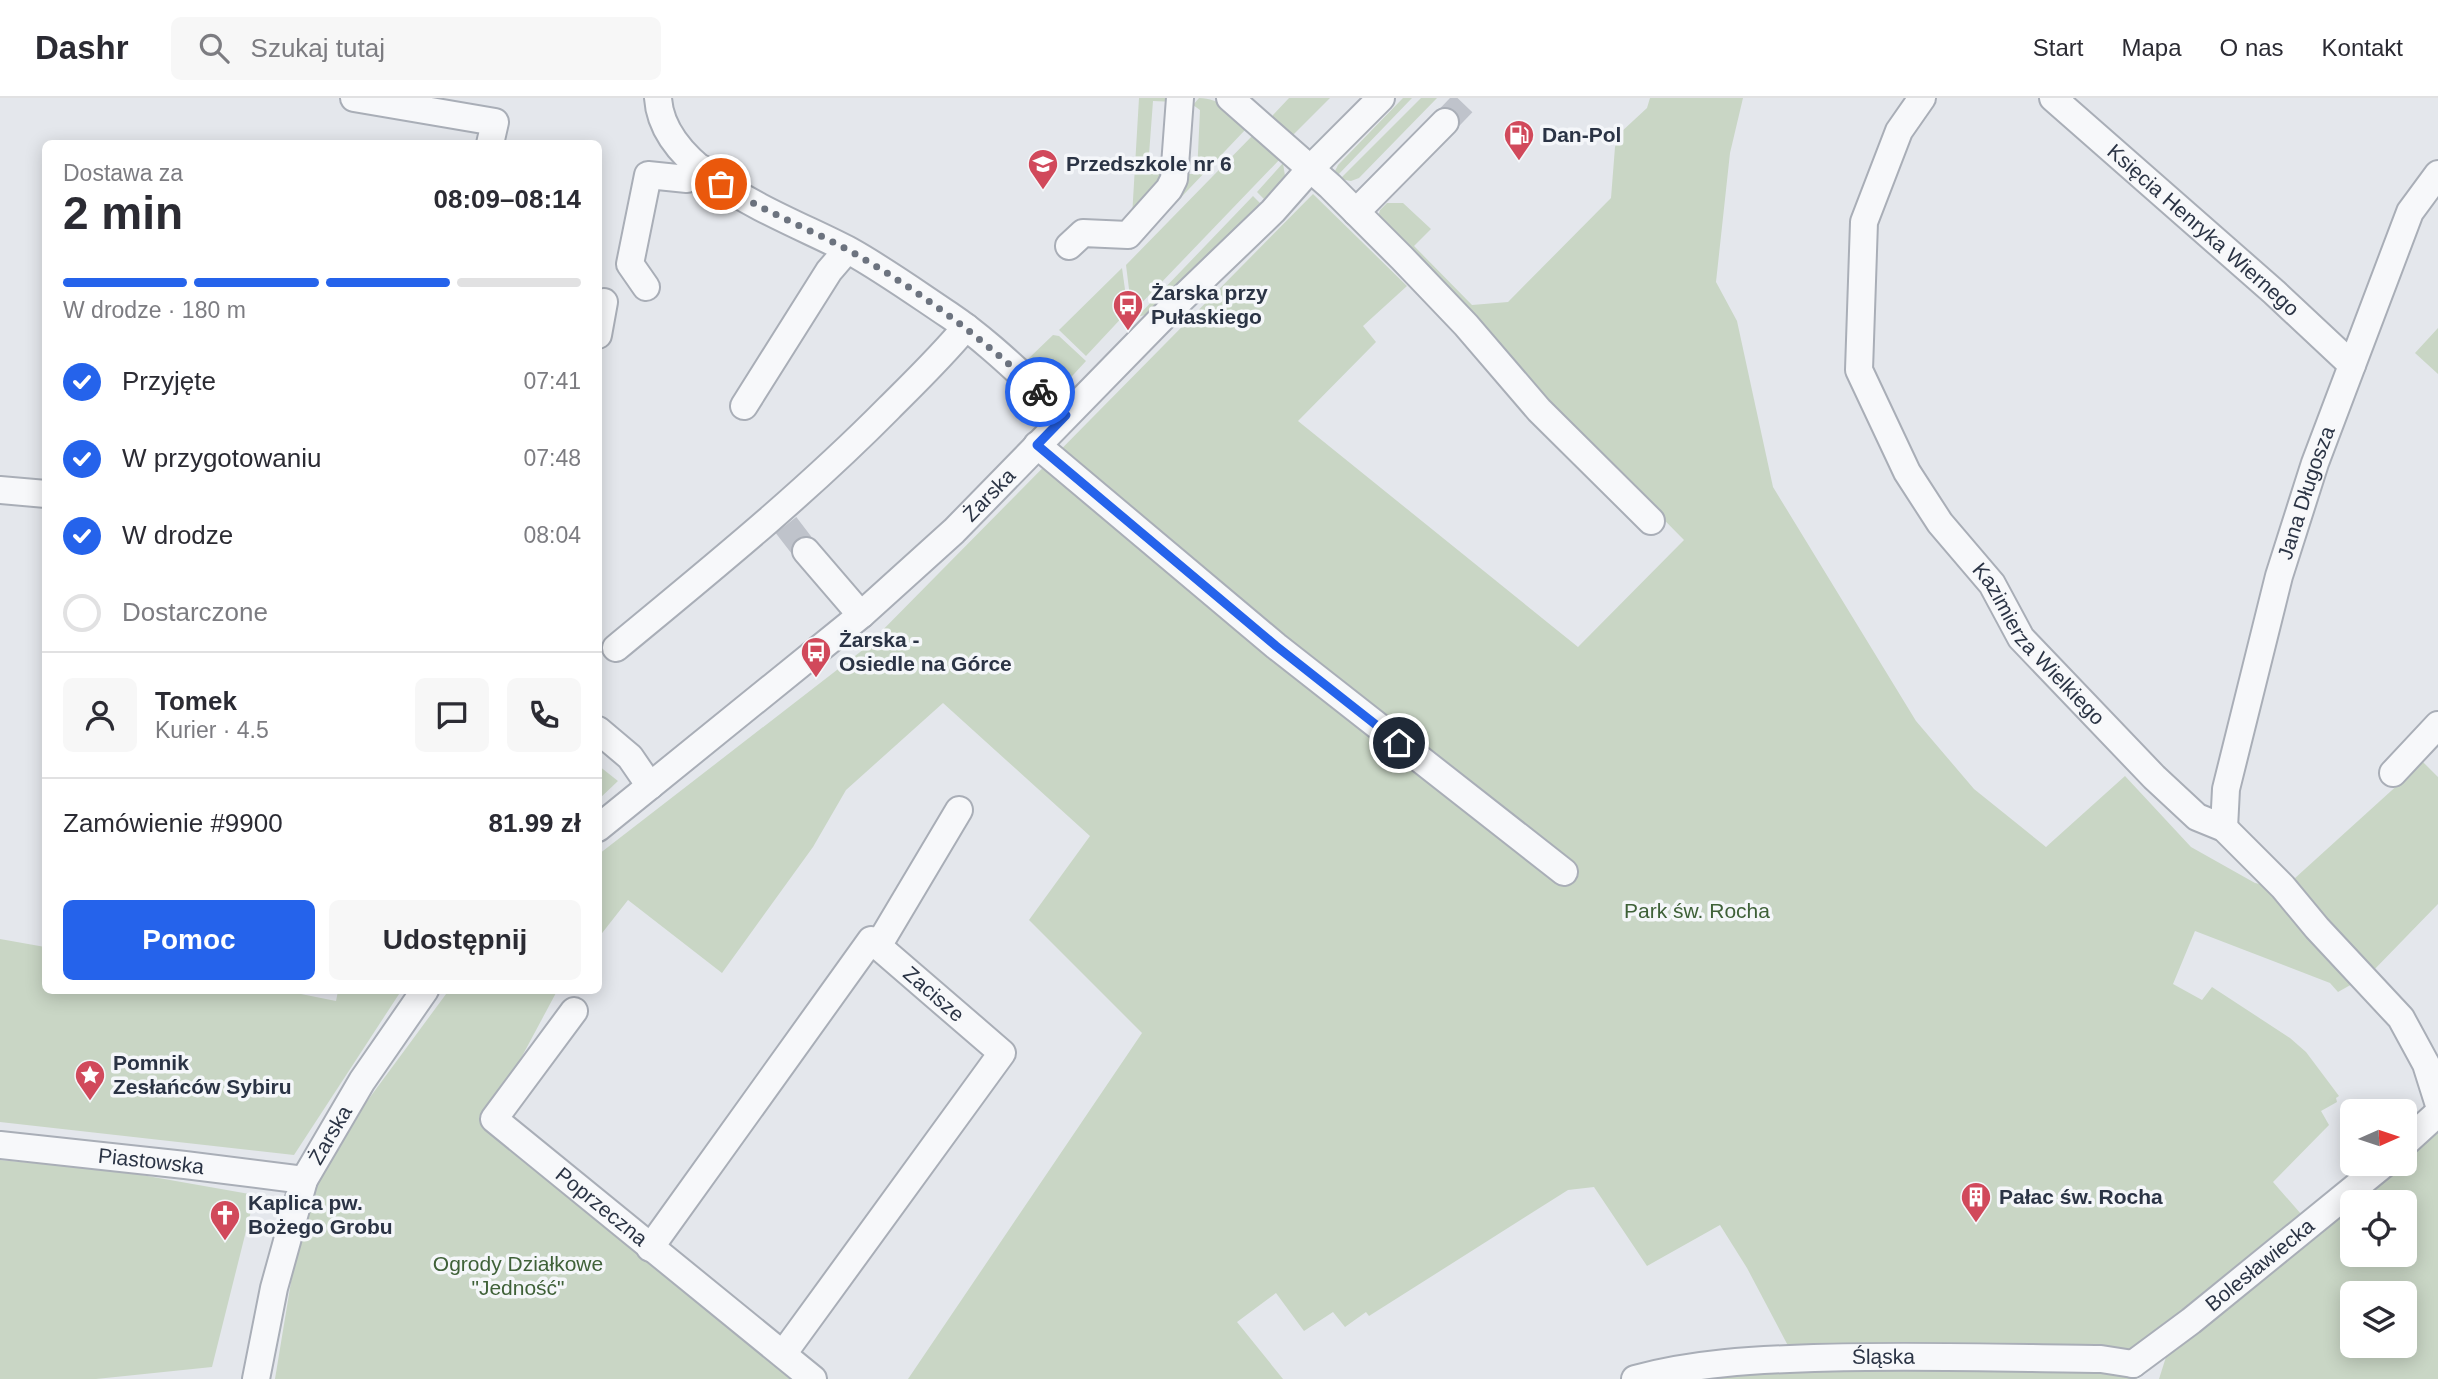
<!DOCTYPE html>
<html lang="pl">
<meta charset="utf-8">
<style>
body{margin:0;font-family:Arial,sans-serif;background:#f7f7f7;color:#2b2b33;height:100vh;display:flex;flex-direction:column;font-size:26px;white-space:nowrap}
*{box-sizing:border-box;margin:0}
p{font-size:23px;color:#7c7c81}
.icon{flex:none;width:38px;height:38px;fill:none;stroke:currentColor;stroke-width:2;stroke-linecap:round;stroke-linejoin:round}
.map{position:relative;flex:1;overflow:hidden}
.drawer{position:absolute;left:42px;top:42px;width:560px;height:854px;display:flex;flex-direction:column;background:#fff;border-radius:10px;box-shadow:0 4px 18px #0003}
.drawer>*{flex:none}
.needle{width:46px;rotate:87deg}
.fabs{position:absolute;left:2340px;top:1001px;display:grid;gap:14px}
.fabs a{display:grid;place-items:center;width:77px;height:77px;border-radius:10px;background:#fff;box-shadow:0 4px 18px #0003;font-size:35px}
.pin{position:absolute;display:grid;place-items:center;width:60px;height:60px;color:#fff;margin:-30px;border:4px solid #fff;border-radius:50%;box-shadow:0 2px 7px #0007}
.courier{position:absolute;display:grid;place-items:center;width:70px;height:70px;margin:-35px;border:5px solid #2563eb;border-radius:50%;background:#fff;color:#222;box-shadow:0 2px 9px #0007}
.summary em{font-style:normal;font-weight:700}
.summary div{display:flex;flex-direction:column-reverse}
.summary{display:flex;align-items:center;justify-content:space-between;height:119px;padding:0 21px}
h1{font-size:46px;font-weight:700;line-height:52px}
.bar{display:grid;grid-template-columns:repeat(4,1fr);gap:10px 7px;align-content:center;height:84px;padding:0 21px}
.bar i{height:9px;border-radius:5px;background:#e1e1e2}
.bar .active{background:#2563eb}
.bar p{grid-column:span 4}
.line{display:flex;align-items:center;gap:18px;padding:0 21px;border-top:2px solid #e1e1e2}
.line div{flex:1}
.round{display:grid;place-items:center;flex:none;width:74px;height:74px;border-radius:10px;background:#f7f7f7}
ol{padding:0 21px;list-style:none}
li{display:flex;align-items:center;gap:21px;height:77px}
li p{margin-inline-start:auto}
li .icon{padding:7px;border-radius:50%;background:#2563eb;color:#fff;stroke-width:4}
li:last-child{color:#7c7c81}
li i{width:38px;height:38px;border:4px solid #e1e1e2;border-radius:50%}
.cta{display:flex;gap:14px;margin-top:auto;padding:14px 21px}
.cta a{flex:1;height:80px;border-radius:10px;background:#2563eb;color:#fff;font-size:28px;font-weight:700;line-height:80px;text-align:center}
.cta a+a{background:#f7f7f7;color:#2b2b33}
header{display:flex;align-items:center;gap:42px;box-sizing:border-box;height:98px;padding:0 35px;background:#fff;border-bottom:2px solid #e1e1e2}
header strong{font-size:33px}
nav{display:flex;gap:38px;margin-inline-start:auto;font-size:24px}
.search{width:490px;height:63px;background:#f7f7f7;display:flex;align-items:center;gap:18px;box-sizing:border-box;padding:0 24px;border-radius:10px;color:#7c7c81;font-size:26px}
.map>svg:first-child{display:block}
.green{fill:#c9d6c5;fill-rule:evenodd}
.lines{fill:none;stroke-linecap:round;stroke-linejoin:round}
.minor-tunnel{stroke:#bfc3cb;stroke-width:26;stroke-dasharray:26 13;stroke-linecap:butt}
.minor-casing{stroke:#a9aeb7;stroke-width:30}
.minor{stroke:#f7f8fa;stroke-width:26}
.done{stroke:#6c737f;stroke-width:7;stroke-dasharray:0 12.6}
.route{stroke:#2563eb;stroke-width:9}
.labels{text-anchor:middle;stroke-width:7;stroke-linejoin:round;paint-order:stroke}
.poi-label{font-size:21px;font-weight:bold;fill:#2b3445;stroke:#f4f6f9;text-anchor:start}
.street-label{font-size:21px;fill:#2b3445;stroke:#f4f6f9}
.park-label{font-size:21px;fill:#3f6138;stroke:#f4f6f9}
</style>
<header>
<strong>Dashr</strong>
<div class="search"><svg class="icon" aria-label="search" viewBox="0 0 24 24"><circle cx="10" cy="10" r="6"/><path d="M15 15l6 6"/></svg>Szukaj tutaj</div>
<nav><a>Start</a><a>Mapa</a><a>O nas</a><a>Kontakt</a></nav>
</header>
<div class="map">
<svg width="2438" height="1281" viewBox="0 0 2438 1281">
<rect width="100%" height="100%" fill="#e4e7ec"/>
<path class="green" d="M 1139,0 L 1176,0 L 1176,4 L 1153,3 L 1148,70 L 1172,73 L 1132,119 Z
M 1199,0 C 1221,0 1230,14 1245,28 L 1245,32 L 1131,152 L 1130,141 L 1182,76 L 1197,76 L 1200,12 L 1193,7 Z
M 1289,0 L 1330,0 L 1293,37 L 1273,20 L 1273,17 Z
M 1403,0 L 1412,0 L 1337,78 L 1335,73 L 1338,67 Z
M 1421,0 L 1437,0 L 1359,80 L 1351,83 L 1340,81 Z
M 1650,0 L 1743,0 L 1730,55 L 1716,184 L 1737,223 L 1773,389 L 1916,623 L 1974,691 L 2046,749 L 2125,678 L 2191,749 L 2255,785 L 2283,791 L 2423,664 L 2438,679 L 2438,806 L 2370,876 L 2338,894 L 2330,885 L 2195,833 L 2173,886 L 2202,902 L 2212,889 L 2290,940 L 2306,954 L 2339,998 L 2336,1000 L 2337,1004 L 2321,1013 L 2329,1027 L 2273,1084 L 2301,1116 L 2370,1066 L 2404,1066 L 2405,1040 L 2438,1019 L 2438,1281 L 2159,1281 L 2166,1259 L 2181,1243 L 2132,1268 L 2137,1281 L 1676,1281 L 1795,1261 L 1747,1170 L 1720,1127 L 1647,1168 L 1594,1089 L 1568,1092 L 1369,1218 L 1366,1214 L 1345,1229 L 1333,1214 L 1304,1233 L 1276,1195 L 1237,1224 L 1283,1281 L 908,1281 L 1142,935 L 1029,822 L 1090,738 L 943,605 L 846,692 L 813,749 L 722,875 L 628,802 L 599,839 L 599,756 L 864,551 L 1313,96 L 1407,188 L 1363,228 L 1376,244 L 1298,323 L 1578,549 L 1684,442 L 1531,287 L 1378,119 L 1380,112 L 1387,105 L 1403,105 L 1431,131 L 1414,148 L 1472,207 L 1508,204 L 1611,100 L 1615,49 L 1620,35 L 1647,10 ZM 2352,1104 L 2404,1104 L 2404,1157 L 2352,1157 ZM 2352,1195 L 2404,1195 L 2404,1248 L 2352,1248 Z
M 1254,36 L 1281,60 L 1132,215 L 1126,167 Z
M 1283,65 L 1285,78 L 1264,101 L 1257,94 Z
M 1253,98 L 1260,105 L 1149,216 L 1137,219 Z
M 1122,170 L 1128,213 L 1086,258 L 1059,232 Z
M 2438,230 L 2438,276 L 2415,255 Z
M 1053,237 L 1059,238 L 1086,263 L 1062,289 L 1059,289 L 1028,261 Z
M 599,668 L 618,683 L 599,701 Z
M 0,841 L 45,849 L 46,892 L 281,892 L 336,903 L 338,893 L 401,893 L 294,1057 L 0,1024 Z
M 449,892 L 557,893 L 489,1020 L 811,1281 L 275,1281 L 304,1105 L 351,1025 Z
M 0,1062 L 119,1073 L 255,1097 L 212,1269 L 96,1281 L 0,1281 Z"/>
<g class="lines">
<path class="minor-tunnel" d="M 1445,24 L 1468,0
M 786,427 L 806,453"/>
<g class="minor-casing">
<g id="minor">
<path d="M 354,0 L 495,24 L 490,46"/>
<path d="M 658,0 C 663,79 791,121 850,153 C 884,172 916,195 949,217 C 992,246 1027,283 1066,317"/>
<path d="M 1230,0 L 1330,88 L 1402,160 L 1466,227 L 1539,312 L 1651,423"/>
<path id="s1" d="M 1922,0 L 1899,33 L 1864,124 L 1859,272 L 1907,374 L 1940,425 L 1992,486 L 2021,540 L 2154,679 L 2197,719 L 2224,730 L 2283,789 L 2317,830 L 2401,920 L 2426,966 L 2438,1004"/>
<path id="s2" d="M 2053,0 L 2274,194 L 2352,267"/>
<path d="M 1356,114 L 1445,24"/>
<path d="M 1069,148 L 1083,135 L 1128,137 L 1169,91 L 1174,81 L 1180,0"/>
<path d="M 646,189 L 630,166 L 648,77 L 687,81 L 703,71"/>
<path d="M 598,237 L 604,204"/>
<path d="M 744,308 L 829,173 L 847,152"/>
<path d="M 1037,347 L 1276,548 L 1564,774"/>
<path d="M 0,392 L 46,396"/>
<path d="M 806,453 L 861,517"/>
<path d="M 616,550 C 709,473 803,397 889,310 C 915,284 942,258 966,229"/>
<path d="M 598,632 L 630,659 L 650,688"/>
<path d="M 2393,675 L 2438,627"/>
<path id="s3" d="M 598,730 L 861,517 L 954,433 L 1169,213 L 1273,113 L 1311,70 L 1381,0"/>
<path id="s4" d="M 2224,730 L 2226,691 L 2279,478 L 2315,365 L 2410,114 L 2438,76"/>
<path d="M 878,848 L 959,712"/>
<path id="s5" d="M 574,913 L 494,1021 L 813,1281"/>
<path d="M 2404,1046 L 2438,1015"/>
<path id="s6" d="M 0,1047 L 185,1067 L 304,1082"/>
<path id="s7" d="M 650,1150 L 871,842 L 1002,955 L 783,1256"/>
<path id="s8" d="M 2133,1266 L 2191,1223 L 2384,1066"/>
<path id="s9" d="M 256,1281 L 274,1190 L 304,1082 L 362,983 L 425,892"/>
<path id="s10" d="M 1635,1281 C 1694,1265 1753,1262 1814,1260 C 1910,1257 2006,1260 2101,1261 L 2133,1266"/>
</g>
</g>
<use href="#minor" class="minor"/>
</g>
<g class="lines">
<path class="done" d="M 721,86 C 762,113 808,130 850,153 C 919,192 982,240 1040,294"/>
<path class="route" d="M 1040,294 L 1066,317 L 1037,347 L 1276,548 L 1399,645"/>
</g>
<defs>
<g id="fuel-pin" transform="scale(1.575)"><path d="M0 17L-7.5 6A9.5 9.5 0 1 1 7.5 6Z" fill="#d1495b" stroke="#f4f6f9"/><path d="M-5.5-6h7V0h2V4h1.3V-2.5L3-4.5l.8-.8L6-3V5H2.5V1h-1V6h-7ZM-4.2-4.7v3.2H.2V-4.7Z" fill="#fff"/></g>
<g id="school-pin" transform="scale(1.575)"><path d="M0 17L-7.5 6A9.5 9.5 0 1 1 7.5 6Z" fill="#d1495b" stroke="#f4f6f9"/><path d="M0-5L7-2L0 1L-7-2ZM-4 1L0 2.5L4 1V4Q0 6-4 4Z" fill="#fff"/></g>
<g id="bus-pin" transform="scale(1.575)"><path d="M0 17L-7.5 6A9.5 9.5 0 1 1 7.5 6Z" fill="#d1495b" stroke="#f4f6f9"/><path d="M-5-6H5V4H4V6H2V4H-2V6H-4V4H-5ZM-3.5-4V0h7V-4ZM-3.5 1.2v1.5H-2V1.2ZM2 1.2v1.5H3.5V1.2Z" fill="#fff"/></g>
<g id="sight-pin" transform="scale(1.575)"><path d="M0 17L-7.5 6A9.5 9.5 0 1 1 7.5 6Z" fill="#d1495b" stroke="#f4f6f9"/><path d="M0-6L1.8-2.2L6-1.7L2.9 1.2L3.7 5.4L0 3.3L-3.7 5.4L-2.9 1.2L-6-1.7L-1.8-2.2Z" fill="#fff"/></g>
<g id="building-pin" transform="scale(1.575)"><path d="M0 17L-7.5 6A9.5 9.5 0 1 1 7.5 6Z" fill="#d1495b" stroke="#f4f6f9"/><path d="M-4-6H4V6H1V3H-1V6H-4ZM-2.5-4.3h1.7v1.8h-1.7ZM.8-4.3h1.7v1.8H.8ZM-2.5-1h1.7V.8h-1.7ZM.8-1h1.7V.8H.8Z" fill="#fff"/></g>
<g id="church-pin" transform="scale(1.575)"><path d="M0 17L-7.5 6A9.5 9.5 0 1 1 7.5 6Z" fill="#d1495b" stroke="#f4f6f9"/><path d="M-1.2-6h2.4v3.5h3.3v2.4h-3.3V6h-2.4V-.1h-3.3v-2.4h3.3Z" fill="#fff"/></g>
</defs>
<g fill-rule="evenodd">
<use href="#fuel-pin" x="1519" y="37"/>
<use href="#school-pin" x="1043" y="66"/>
<use href="#bus-pin" x="1128" y="207"/>
<use href="#bus-pin" x="816" y="554"/>
<use href="#sight-pin" x="90" y="977"/>
<use href="#building-pin" x="1976" y="1099"/>
<use href="#church-pin" x="225" y="1117"/>
</g>
<g class="labels">
<g class="poi-label">
<text x="1542" y="44">Dan-Pol</text>
<text x="1066" y="73">Przedszkole nr 6</text>
<text x="1151" y="202">Żarska przy<tspan x="1151" dy="24">Pułaskiego</tspan></text>
<text x="839" y="549">Żarska -<tspan x="839" dy="24">Osiedle na Górce</tspan></text>
<text x="113" y="972">Pomnik<tspan x="113" dy="24">Zesłańców Sybiru</tspan></text>
<text x="1999" y="1106">Pałac św. Rocha</text>
<text x="248" y="1112">Kaplica pw.<tspan x="248" dy="24">Bożego Grobu</tspan></text>
</g>
<g class="street-label">
<text dy="7" stroke="none"><textPath href="#s2" startOffset="200">Księcia Henryka Wiernego</textPath></text>
<text dy="7" stroke="none"><textPath href="#s4" startOffset="346">Jana Długosza</textPath></text>
<text dy="7" stroke="none"><textPath href="#s3" startOffset="514">Żarska</textPath></text>
<text dy="7" stroke="none"><textPath href="#s1" startOffset="616">Kazimierza Wielkiego</textPath></text>
<text dy="7" stroke="none"><textPath href="#s7" startOffset="462">Zacisze</textPath></text>
<text dy="7" stroke="none"><textPath href="#s9" startOffset="257">Żarska</textPath></text>
<text dy="7" stroke="none"><textPath href="#s6" startOffset="152">Piastowska</textPath></text>
<text dy="7" stroke="none"><textPath href="#s5" startOffset="273">Poprzeczna</textPath></text>
<text dy="7" stroke="none"><textPath href="#s8" startOffset="161">Bolesławiecka</textPath></text>
<text dy="7" stroke="none"><textPath href="#s10" startOffset="250">Śląska</textPath></text>
</g>
<g class="park-label">
<text x="1697" y="820">Park św. Rocha</text>
<text x="518" y="1173">Ogrody Działkowe<tspan x="518" dy="24">"Jedność"</tspan></text>
</g>
</g>
</svg>
<div class="fabs">
<a><svg class="needle" viewBox="-14 -14 28 28"><path d="M0-13l5 13h-10z" fill="#e53935"/><path d="M0 13l5-13h-10z" fill="#7c7c81"/></svg></a>
<a><svg class="icon" aria-label="locate" viewBox="0 0 24 24"><circle cx="12" cy="12" r="6"/><path d="M12 2v4M12 18v4M2 12h4M18 12h4"/></svg></a>
<a><svg class="icon" aria-label="layers" viewBox="0 0 24 24"><path d="M12 4l9 5-9 5-9-5zM3 14l9 5 9-5"/></svg></a>
</div>
<div class="pin" style="left:721px;top:86px;background:#ea580c"><svg class="icon" aria-label="bag" viewBox="0 0 24 24"><path d="M5 8h14l-1 12H6zM9 8a3 3 0 0 1 6 0"/></svg></div>
<div class="pin" style="left:1399px;top:645px;background:#1f2937"><svg class="icon" aria-label="home" viewBox="0 0 24 24"><path d="M3 11l9-7 9 7M6 9v11h12V9"/></svg></div>
<div class="courier" style="left:1040px;top:294px"><svg class="icon" aria-label="bike" viewBox="0 0 24 24"><circle cx="6" cy="16" r="4"/><circle cx="18" cy="16" r="4"/><path d="M6 16l4-8h5l3 8M10 8l3 8H6M13 5h3"/></svg></div>
<section class="drawer">
<div class="summary"><div><h1>2 min</h1><p>Dostawa za</p></div><em>08:09–08:14</em></div>
<div class="bar"><i class="active"></i><i class="active"></i><i class="active"></i><i></i><p>W drodze · 180 m</p></div>
<ol>
<li><svg class="icon" aria-label="check" viewBox="0 0 24 24"><path d="M5 12l5 5 9-10"/></svg>Przyjęte<p>07:41</p></li>
<li><svg class="icon" aria-label="check" viewBox="0 0 24 24"><path d="M5 12l5 5 9-10"/></svg>W przygotowaniu<p>07:48</p></li>
<li><svg class="icon" aria-label="check" viewBox="0 0 24 24"><path d="M5 12l5 5 9-10"/></svg>W drodze<p>08:04</p></li>
<li><i></i>Dostarczone</li>
</ol>
<div class="line" style="height:126px"><a class="round"><svg class="icon" aria-label="person" viewBox="0 0 24 24"><circle cx="12" cy="8" r="4"/><path d="M4 21q1-7 8-7t8 7"/></svg></a><div><b>Tomek</b><p>Kurier · 4.5</p></div><a class="round"><svg class="icon" aria-label="chat" viewBox="0 0 24 24"><path d="M4 5h16v11H9l-5 4z"/></svg></a><a class="round"><svg class="icon" aria-label="phone" viewBox="0 0 24 24"><path d="M5 4h4l2 5-3 2q2 4 5 5l2-3 5 2v4C11 20 4 13 5 4z"/></svg></a></div>
<div class="line" style="height:91px"><div>Zamówienie #9900</div><b>81.99 zł</b></div>
<div class="cta"><a>Pomoc</a><a>Udostępnij</a></div>
</section>
</div>
